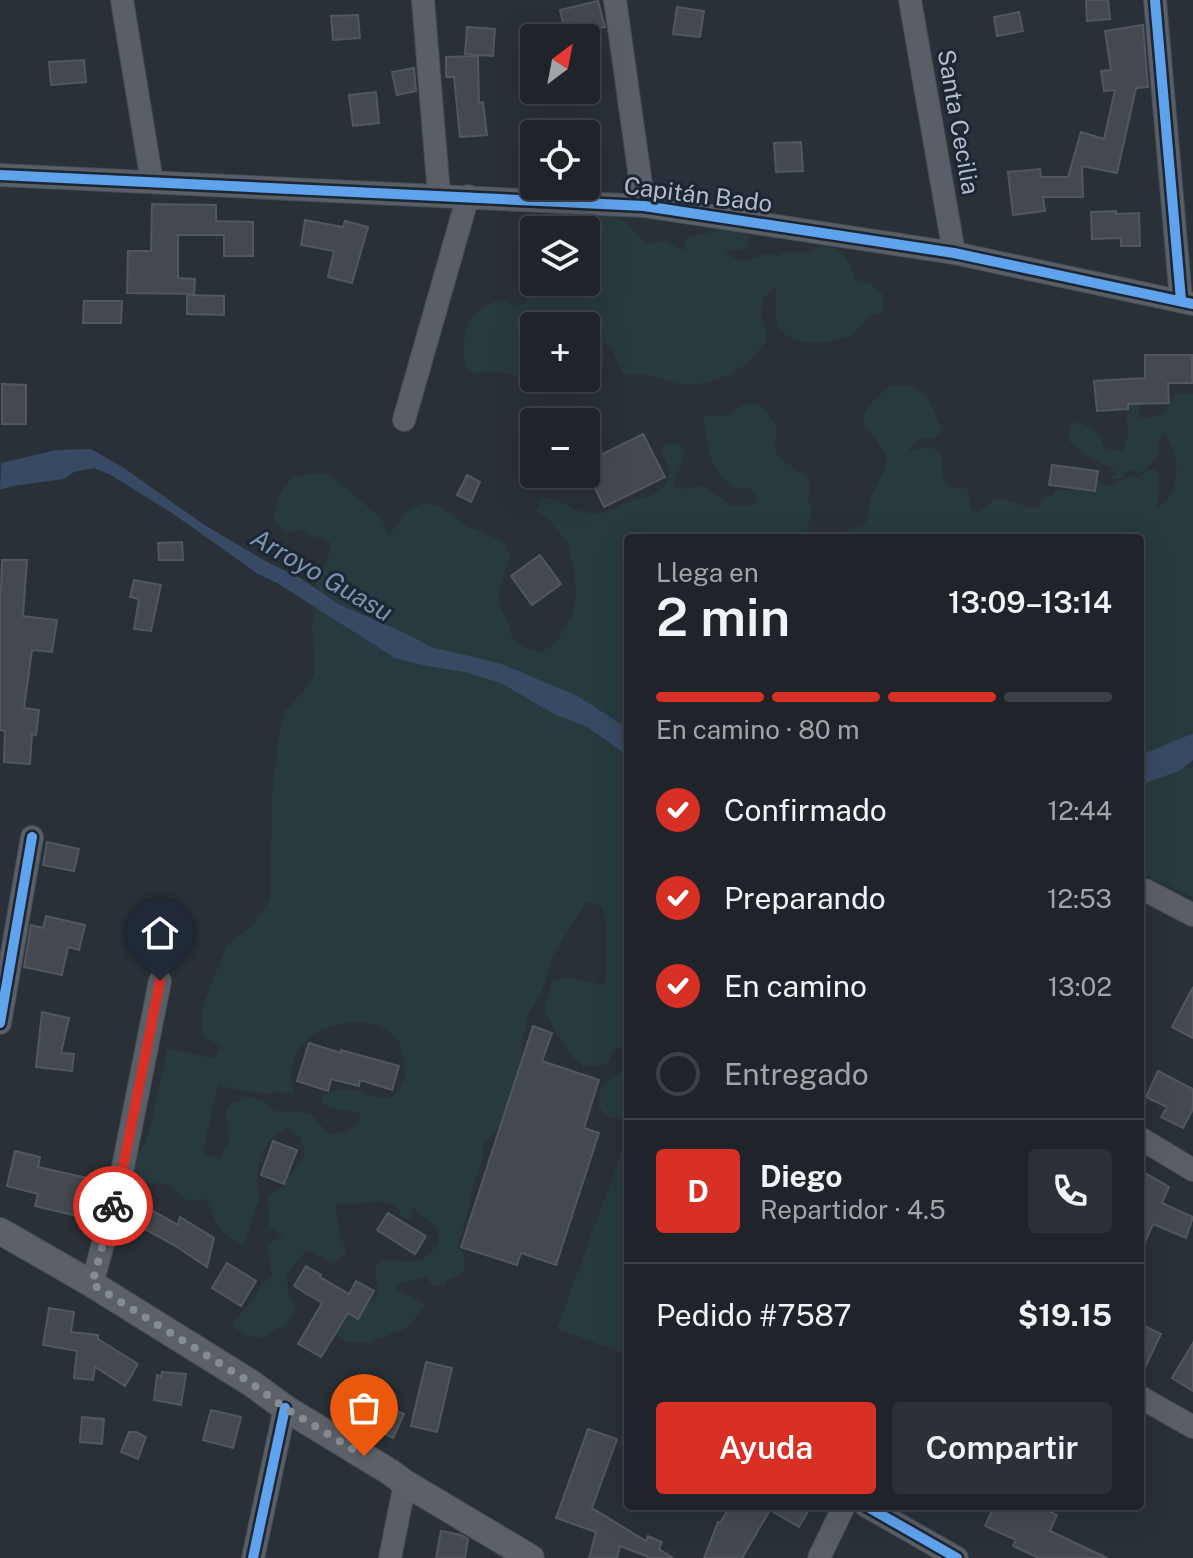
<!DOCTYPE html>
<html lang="es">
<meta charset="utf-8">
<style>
body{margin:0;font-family:"Public Sans",sans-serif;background:#2d3036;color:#f1f3f6;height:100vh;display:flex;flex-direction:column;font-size:30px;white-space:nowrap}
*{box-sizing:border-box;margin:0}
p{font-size:26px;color:#a2a4a8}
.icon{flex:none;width:44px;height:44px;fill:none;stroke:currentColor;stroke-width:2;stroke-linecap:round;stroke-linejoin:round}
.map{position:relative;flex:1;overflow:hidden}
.drawer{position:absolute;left:624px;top:534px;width:520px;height:976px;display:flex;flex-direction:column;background:#20242a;border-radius:8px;box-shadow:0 8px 32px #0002,0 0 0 2px #3d4147}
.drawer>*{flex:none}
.needle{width:52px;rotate:32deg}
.buttons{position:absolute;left:520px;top:24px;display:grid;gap:16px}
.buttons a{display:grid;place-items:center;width:80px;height:80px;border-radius:8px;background:#20242a;box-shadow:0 8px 32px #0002,0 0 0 2px #3d4147;font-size:40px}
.pin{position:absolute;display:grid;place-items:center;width:68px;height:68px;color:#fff;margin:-82px -34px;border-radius:50% 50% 50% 0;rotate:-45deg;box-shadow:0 0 8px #0007}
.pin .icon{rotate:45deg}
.courier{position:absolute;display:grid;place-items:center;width:80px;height:80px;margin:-40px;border:6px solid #d93025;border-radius:50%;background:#fff;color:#222;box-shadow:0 2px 10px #0007}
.overview em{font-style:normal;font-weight:600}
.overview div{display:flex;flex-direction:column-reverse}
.overview{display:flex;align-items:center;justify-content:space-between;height:136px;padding:0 32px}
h1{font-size:52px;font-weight:600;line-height:60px}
.bar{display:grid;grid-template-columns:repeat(4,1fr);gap:12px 8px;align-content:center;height:96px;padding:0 32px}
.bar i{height:10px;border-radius:6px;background:#3d4147}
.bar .current{background:#d93025}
.bar p{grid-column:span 4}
.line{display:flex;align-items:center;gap:20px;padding:0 32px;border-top:2px solid #3d4147}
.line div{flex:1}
.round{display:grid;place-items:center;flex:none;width:84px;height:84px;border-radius:8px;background:#2d3036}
ol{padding:0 32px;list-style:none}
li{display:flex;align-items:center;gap:24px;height:88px}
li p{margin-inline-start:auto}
li .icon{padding:8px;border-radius:50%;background:#d93025;color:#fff;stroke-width:4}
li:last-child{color:#a2a4a8}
li i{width:44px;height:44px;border:4px solid #3d4147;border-radius:50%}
.primary-button{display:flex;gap:16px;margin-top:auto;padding:16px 32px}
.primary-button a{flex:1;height:92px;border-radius:8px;background:#d93025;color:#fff;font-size:32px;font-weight:600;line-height:92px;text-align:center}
.primary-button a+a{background:#2d3036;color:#f1f3f6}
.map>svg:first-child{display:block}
.green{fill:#273a3e;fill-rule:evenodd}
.water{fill:#384963}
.building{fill:#444950;stroke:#52575f;stroke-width:2}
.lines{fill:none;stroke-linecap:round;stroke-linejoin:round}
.minor-casing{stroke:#484c53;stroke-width:24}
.major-casing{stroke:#484c55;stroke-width:28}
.minor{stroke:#5a5e66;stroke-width:22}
.major{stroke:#5c6168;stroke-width:26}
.cycleway-casing{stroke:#1d2633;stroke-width:15}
.cycleway{stroke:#60a3ed;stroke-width:10}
.done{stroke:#848b96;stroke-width:8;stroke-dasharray:0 14.4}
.route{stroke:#d93025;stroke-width:10}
.labels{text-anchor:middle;stroke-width:6;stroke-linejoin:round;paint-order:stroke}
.street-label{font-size:24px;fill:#b4bcc9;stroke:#1d2633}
.water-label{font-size:26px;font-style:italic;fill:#7c92b1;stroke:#1d2633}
</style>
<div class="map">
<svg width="1193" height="1558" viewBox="0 0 1193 1558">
<rect width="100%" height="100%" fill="#2a3038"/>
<path class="green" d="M 576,213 L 616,214 L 642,240 L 649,244 C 665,235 671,247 686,250 L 684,245 L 687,237 C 693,236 700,235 707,233 C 720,228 732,221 744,232 C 751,238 749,242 746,249 L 728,250 L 725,252 L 740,261 L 757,258 L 765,253 L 778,256 L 784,251 L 808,253 L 822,245 C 845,250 848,257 854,279 L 871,284 L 883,295 L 883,312 L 867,317 C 863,322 860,328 855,332 C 839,344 792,348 780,329 C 771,316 779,303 775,287 L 764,297 L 761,314 L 766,331 L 766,340 L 757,353 L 745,365 L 731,374 L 707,383 L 682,385 L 642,373 L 625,375 L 617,362 L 611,347 L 604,343 C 602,353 607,365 599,373 C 590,384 575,377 563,380 C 557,382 552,386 545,386 C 532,386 522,377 510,374 C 498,371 484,373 472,373 L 466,368 C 462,354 463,322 476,312 C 482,307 492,304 499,300 L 516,305 L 525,303 L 528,296 L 527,288 L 564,297 L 571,293 L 574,282 L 586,282 L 586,230 L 569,230 ZM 534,326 L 586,326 L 586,378 L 534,378 Z
M 892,385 C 928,385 929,400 942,430 L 936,438 L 920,438 L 908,451 C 914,450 922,448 929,448 C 954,450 930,476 953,489 L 961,487 L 968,490 L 970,507 L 975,514 L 990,505 L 994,498 C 1010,498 1022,508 1037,508 L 1047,495 L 1051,497 L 1056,490 C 1073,493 1082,489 1096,481 L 1108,486 L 1131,476 L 1140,477 C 1145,472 1148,469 1156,470 C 1164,484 1156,494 1157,508 C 1183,492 1181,456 1164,433 L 1159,439 C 1161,455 1152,466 1139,473 L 1130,469 L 1119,479 L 1108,478 L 1116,475 L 1112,468 L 1090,458 L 1069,441 L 1070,425 L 1078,422 C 1097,430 1099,432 1106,451 L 1123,450 L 1128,435 L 1126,410 L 1133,395 L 1141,392 L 1139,417 L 1147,418 L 1163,414 L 1176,393 L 1193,394 L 1193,738 L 1176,764 L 1190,768 L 1193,766 L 1193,897 C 1178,888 1161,885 1146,875 L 1140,844 L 1140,538 L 816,538 L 822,531 L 839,533 L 867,522 L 871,497 L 886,467 L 887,458 L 875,437 L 863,424 C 863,406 879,396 892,385 Z
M 753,403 L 761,406 L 777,426 C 775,450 770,454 793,467 L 795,471 L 807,476 L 810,488 L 807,499 L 812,511 L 805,538 L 628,538 L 628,1044 L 615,1049 L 607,1063 C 599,1065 589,1068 581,1064 C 567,1057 554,1025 544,1011 L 553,980 L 570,978 L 604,985 C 608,971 606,966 606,952 C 605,934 608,923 602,906 L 587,901 L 552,957 L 543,989 L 527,1016 L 521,1049 L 522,1066 L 514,1099 L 499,1127 L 483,1142 C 485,1162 478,1167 474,1185 C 468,1206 465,1227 458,1247 L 464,1252 L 465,1269 L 459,1275 L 447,1280 L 445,1286 L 432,1285 L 427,1277 L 399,1284 L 395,1289 L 426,1304 L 407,1328 L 368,1343 L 345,1341 L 333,1331 L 337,1304 L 357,1313 L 370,1303 L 378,1293 L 375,1269 L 379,1262 C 387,1259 391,1261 399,1261 C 421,1262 427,1260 439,1242 L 437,1227 L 423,1217 L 413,1206 L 411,1217 L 409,1219 L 401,1215 L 396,1206 L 382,1201 L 354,1204 L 336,1203 C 335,1221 340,1236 347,1252 L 335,1263 L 306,1250 L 287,1275 L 288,1292 L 295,1308 L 288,1323 L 259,1339 L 244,1334 L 231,1325 L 253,1300 L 260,1287 L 272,1275 L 267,1243 L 283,1238 L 272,1228 L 258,1238 L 269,1225 L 268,1195 L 282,1187 L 305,1155 L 301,1138 L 288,1128 C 258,1144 253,1168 260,1200 C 250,1216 252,1227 244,1245 C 218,1235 217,1223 206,1199 C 186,1202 184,1201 171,1185 L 139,1181 L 132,1176 C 130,1163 135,1152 146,1145 L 168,1048 L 215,1059 L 218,1049 L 228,1050 L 203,1037 L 203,1005 L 227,945 L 252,926 L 270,899 L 272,797 L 280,727 L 285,711 L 308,686 L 315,671 L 315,655 L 311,622 L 314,619 C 305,582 328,576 331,543 L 300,530 L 284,533 L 274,520 C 276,501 280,490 293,476 L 328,473 L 381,518 L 389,536 L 407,510 L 424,503 L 442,508 L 469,527 L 504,542 L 510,559 L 499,590 L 500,606 L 508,622 L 512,638 L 526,649 L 541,652 L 555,644 L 573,615 L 576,598 L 574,567 L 567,542 L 548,518 L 535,511 L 542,497 C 548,498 555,499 560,502 C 571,506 577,512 589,513 C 608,515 619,505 636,499 C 642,497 648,497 654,494 C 673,486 672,469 661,454 L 663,446 L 672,443 L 680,445 L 685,453 L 673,486 L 680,489 L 705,486 L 732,506 L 751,506 L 757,501 L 755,493 L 748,488 C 727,492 713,468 709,450 C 708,445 709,440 707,436 C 705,428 704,425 704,416 L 730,415 L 743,405 ZM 361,1021 C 379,1025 399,1031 402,1051 C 403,1059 405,1069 405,1076 C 403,1088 392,1101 380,1098 C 367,1096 357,1088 344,1089 C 338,1089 331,1092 326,1094 L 321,1101 C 335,1114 344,1106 359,1113 L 360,1121 C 352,1131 340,1133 328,1134 L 312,1114 L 303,1112 L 278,1112 L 270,1109 L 264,1102 L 248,1097 L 230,1104 L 226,1110 L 229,1143 L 220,1157 L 202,1155 L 218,1084 C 231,1090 248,1092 263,1093 C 274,1094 284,1090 295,1096 C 283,1061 300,1033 336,1025 C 344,1023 352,1023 361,1021 Z
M 628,1068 L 628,1119 L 607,1117 C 604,1113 600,1109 599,1105 C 595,1086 614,1075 628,1068 Z
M 623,1148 L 628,1150 L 628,1355 L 557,1329 Z"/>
<path class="water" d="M 91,449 L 124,468 L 203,524 L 267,562 L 299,577 L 338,604 L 407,634 L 431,647 L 499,663 L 578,696 L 628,729 L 628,756 L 587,727 L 554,714 L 501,683 L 464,672 L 421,665 L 395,658 L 277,583 L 258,574 L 172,513 L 109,474 L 94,468 L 74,472 L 64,479 L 13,486 L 0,490 L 1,463 L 56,450 Z
M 1193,734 L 1193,760 L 1179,771 L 1140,785 L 1140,754 C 1159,750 1174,739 1193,734 Z"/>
<path class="building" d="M 1086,0 L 1108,0 L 1110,19 L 1087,21 Z
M 598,1 L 605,27 L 566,36 L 560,10 Z
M 677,7 L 704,11 L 700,37 L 673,34 Z
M 1019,12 L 1023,31 L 997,36 L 994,17 Z
M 358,15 L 360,38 L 333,40 L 331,16 Z
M 1143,25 L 1148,87 L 1136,88 L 1117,173 L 1082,166 L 1083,197 L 1043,197 L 1045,211 L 1013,215 L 1008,172 L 1040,169 L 1041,177 L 1068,177 L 1081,132 L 1104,139 L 1115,90 L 1104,91 L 1101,71 L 1111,70 L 1105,31 Z
M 467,27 L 495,29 L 493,56 L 465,54 Z
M 478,56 L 479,103 L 483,102 L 487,135 L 460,137 L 454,77 L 446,77 L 446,57 Z
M 84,60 L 86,82 L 51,85 L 49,62 Z
M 414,68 L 416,91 L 397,95 L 392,72 Z
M 376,92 L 379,123 L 353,126 L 349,95 Z
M 801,142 L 803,171 L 776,172 L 774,143 Z
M 152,204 L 216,205 L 216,221 L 253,222 L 253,256 L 224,256 L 224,235 L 178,235 L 178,278 L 195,279 L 194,294 L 127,293 L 128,251 L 151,251 Z
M 1116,211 L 1116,214 L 1139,213 L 1140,246 L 1121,246 L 1121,238 L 1092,239 L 1091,212 Z
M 305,220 L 343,227 L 345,221 L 368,227 L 352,283 L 328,277 L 334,251 L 301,245 Z
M 187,295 L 224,296 L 224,315 L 187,314 Z
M 84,301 L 122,301 L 121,323 L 83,323 Z
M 1145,355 L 1192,355 L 1192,383 L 1168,383 L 1169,403 L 1128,404 L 1128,409 L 1097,411 L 1094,381 L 1145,378 Z
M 2,384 L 26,385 L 26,424 L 2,424 Z
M 643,434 L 665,477 L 604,507 L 586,470 L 586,462 Z
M 1052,465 L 1098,471 L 1095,491 L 1049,485 Z
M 467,475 L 480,482 L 471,502 L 457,495 Z
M 182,542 L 183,560 L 159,560 L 158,543 Z
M 540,555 L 561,584 L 532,605 L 511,576 Z
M 2,560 L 27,560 L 23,616 L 57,620 L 52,652 L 32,650 L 24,708 L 39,710 L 36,735 L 32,734 L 30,764 L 4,762 L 5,731 L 0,730 L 0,590 L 1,590 Z
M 134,580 L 161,585 L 151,631 L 134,629 L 139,599 L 130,597 Z
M 47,842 L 79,849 L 74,871 L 43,865 Z
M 46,916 L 85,925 L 79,950 L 68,947 L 62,975 L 24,967 L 31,925 L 43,928 Z
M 1193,987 L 1193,1038 L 1172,1027 Z
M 42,1012 L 69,1018 L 61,1053 L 74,1054 L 72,1071 L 36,1067 Z
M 533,1026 L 552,1033 L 542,1061 L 599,1080 L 584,1128 L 599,1133 L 556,1265 L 521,1253 L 517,1265 L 461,1247 Z
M 309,1043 L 341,1053 L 341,1050 L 399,1066 L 392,1090 L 360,1080 L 359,1086 L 331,1079 L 328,1091 L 297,1081 Z
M 1158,1071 L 1193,1089 L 1193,1109 L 1183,1128 L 1161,1117 L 1167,1107 L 1146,1097 Z
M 273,1141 L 297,1150 L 284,1184 L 261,1175 Z
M 15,1151 L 40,1157 L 38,1167 L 87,1178 L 77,1216 L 35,1206 L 38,1194 L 7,1186 Z
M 1140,1170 L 1169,1187 L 1162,1203 L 1193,1217 L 1186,1238 L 1153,1224 L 1140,1254 Z
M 150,1209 L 178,1225 L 180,1217 L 214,1238 L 207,1267 L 174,1245 L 141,1227 Z
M 388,1213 L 426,1236 L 415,1254 L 377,1230 Z
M 227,1263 L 256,1281 L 241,1306 L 212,1288 Z
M 306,1266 L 321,1275 L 320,1277 L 349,1294 L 356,1281 L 374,1291 L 358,1319 L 348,1313 L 321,1357 L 298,1344 L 322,1303 L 294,1286 Z
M 49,1308 L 74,1312 L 71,1332 L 98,1335 L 98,1339 L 138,1364 L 125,1386 L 95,1367 L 93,1380 L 74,1378 L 77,1351 L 43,1345 Z
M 1140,1324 L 1161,1334 L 1140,1378 Z
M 1193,1343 L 1193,1391 L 1172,1378 Z
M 426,1362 L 452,1368 L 437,1432 L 411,1426 Z
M 162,1372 L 186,1374 L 181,1405 L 154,1400 L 157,1375 L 161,1377 Z
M 383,1404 L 404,1414 L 393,1438 L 372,1428 Z
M 211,1410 L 241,1417 L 233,1448 L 203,1440 Z
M 82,1417 L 104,1419 L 102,1444 L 80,1442 Z
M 588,1429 L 617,1439 L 592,1508 L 646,1541 L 648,1536 L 662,1542 L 659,1549 L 673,1558 L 651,1558 L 620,1546 L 617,1558 L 589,1558 L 596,1532 L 556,1518 Z
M 129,1432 L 136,1432 L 146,1437 L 138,1459 L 121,1452 Z
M 730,1506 L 811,1506 L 799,1527 L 770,1510 L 742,1558 L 704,1558 L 718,1522 L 720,1523 Z
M 994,1506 L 1038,1506 L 1057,1515 L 1050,1531 L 1107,1558 L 1039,1558 L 1013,1546 L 1016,1540 L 985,1526 Z
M 441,1531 L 461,1535 L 468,1539 L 465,1558 L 436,1558 Z"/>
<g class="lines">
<g class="minor-casing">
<path id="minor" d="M 122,0 L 152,182
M 423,0 L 439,195
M 615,0 L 644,206
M 910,0 L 954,253
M 1155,0 L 1181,300
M 0,175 L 644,206 L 954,253 L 1193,304
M 404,420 L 468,196
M 1140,891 L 1145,890 L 1193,915
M 0,1023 L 32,837
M 1140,1138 L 1193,1170
M 92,1284 L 120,1182 L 160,981
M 1140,1397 L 1193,1427
M 866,1506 L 957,1558
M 253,1558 L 285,1408
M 390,1558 L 405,1483
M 819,1558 L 844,1506"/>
</g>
<g class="major-casing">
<path id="major" d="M 0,1231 L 92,1284 L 251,1383 L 285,1408 L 390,1472 L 405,1483 L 531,1558"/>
</g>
<use href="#minor" class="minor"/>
<use href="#major" class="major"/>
<g class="cycleway-casing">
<path id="cycleway" d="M 1155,0 L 1181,300
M 0,175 L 644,206 L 954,253 L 1193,304
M 0,1023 L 32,837
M 866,1506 L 957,1558
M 253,1558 L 285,1408"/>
</g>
<use href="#cycleway" class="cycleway"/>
</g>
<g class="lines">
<path class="done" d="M 113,1206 L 92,1284 L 251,1383 L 285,1408 L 364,1456"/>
<path class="route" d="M 113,1206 L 120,1182 L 160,981"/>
</g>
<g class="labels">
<g class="street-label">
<text transform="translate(958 122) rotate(80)" y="8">Santa Cecilia</text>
<text transform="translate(698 195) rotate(7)" y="8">Capitán Bado</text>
</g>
<g class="water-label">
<text transform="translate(322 575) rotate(30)" y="9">Arroyo Guasu</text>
</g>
</g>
</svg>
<div class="buttons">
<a><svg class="needle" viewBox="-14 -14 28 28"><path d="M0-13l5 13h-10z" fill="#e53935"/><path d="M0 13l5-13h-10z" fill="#a2a4a8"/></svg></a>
<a><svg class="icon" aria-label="locate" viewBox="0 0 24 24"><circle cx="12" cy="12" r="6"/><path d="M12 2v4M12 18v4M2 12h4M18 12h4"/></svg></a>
<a><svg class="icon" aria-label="layers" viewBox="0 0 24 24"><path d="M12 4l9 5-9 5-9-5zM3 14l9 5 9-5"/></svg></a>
<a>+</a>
<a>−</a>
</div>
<div class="pin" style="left:364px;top:1456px;background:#ea580c"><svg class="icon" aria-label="bag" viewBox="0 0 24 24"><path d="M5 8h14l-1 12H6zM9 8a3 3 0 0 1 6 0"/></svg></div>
<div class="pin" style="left:160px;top:981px;background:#1f2937"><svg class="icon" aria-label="home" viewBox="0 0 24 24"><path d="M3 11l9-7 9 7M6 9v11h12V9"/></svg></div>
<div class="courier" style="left:113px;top:1206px"><svg class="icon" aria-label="bike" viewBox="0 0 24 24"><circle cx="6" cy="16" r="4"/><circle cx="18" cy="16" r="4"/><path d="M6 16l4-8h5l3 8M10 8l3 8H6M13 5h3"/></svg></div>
<section class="drawer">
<div class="overview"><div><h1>2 min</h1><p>Llega en</p></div><em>13:09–13:14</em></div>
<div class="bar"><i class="current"></i><i class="current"></i><i class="current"></i><i></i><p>En camino · 80 m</p></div>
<ol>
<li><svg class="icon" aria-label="check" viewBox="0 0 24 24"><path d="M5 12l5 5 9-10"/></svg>Confirmado<p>12:44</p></li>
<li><svg class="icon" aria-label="check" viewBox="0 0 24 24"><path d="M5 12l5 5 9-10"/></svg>Preparando<p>12:53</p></li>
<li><svg class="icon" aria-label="check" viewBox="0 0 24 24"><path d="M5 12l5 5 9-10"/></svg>En camino<p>13:02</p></li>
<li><i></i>Entregado</li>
</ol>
<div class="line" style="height:144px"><b class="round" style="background:#d93025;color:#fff">D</b><div><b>Diego</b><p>Repartidor · 4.5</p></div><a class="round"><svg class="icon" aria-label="phone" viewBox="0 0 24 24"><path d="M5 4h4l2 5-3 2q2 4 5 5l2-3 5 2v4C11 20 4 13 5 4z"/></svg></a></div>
<div class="line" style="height:104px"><div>Pedido #7587</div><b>$19.15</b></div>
<div class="primary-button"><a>Ayuda</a><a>Compartir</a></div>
</section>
</div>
